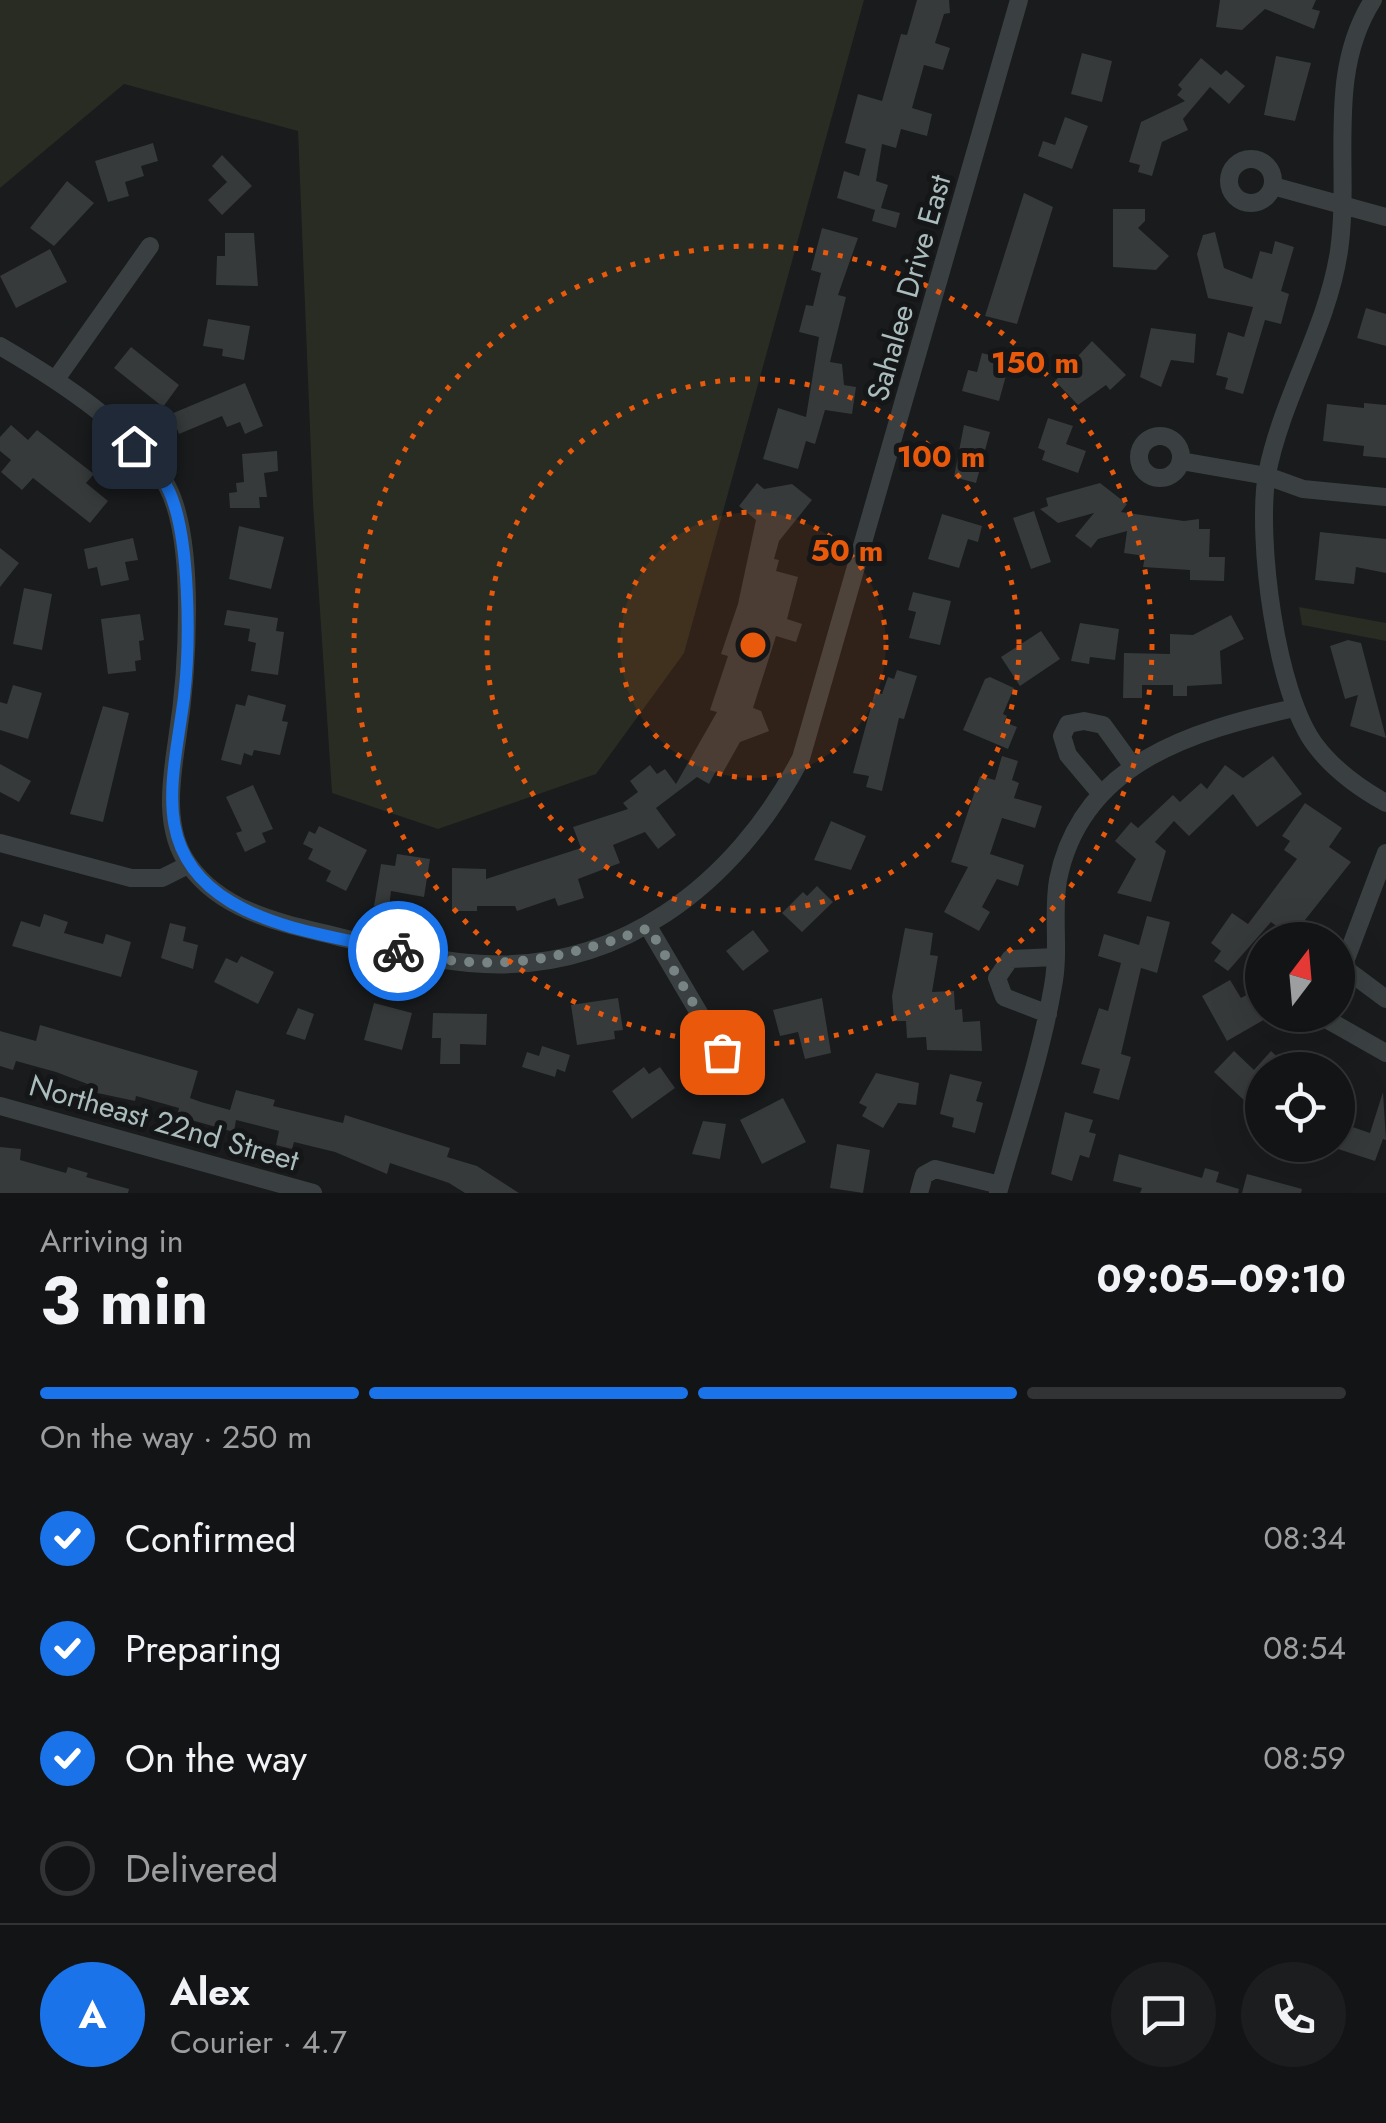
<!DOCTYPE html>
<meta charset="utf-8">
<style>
body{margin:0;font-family:Jost,sans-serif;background:#1c1d1e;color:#f1f3f6;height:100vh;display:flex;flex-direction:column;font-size:38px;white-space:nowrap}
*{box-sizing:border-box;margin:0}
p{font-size:32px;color:#9d9ea0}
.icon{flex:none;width:55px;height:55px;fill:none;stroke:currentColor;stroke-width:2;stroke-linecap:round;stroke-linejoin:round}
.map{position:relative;height:1193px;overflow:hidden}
.details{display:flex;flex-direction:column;background:#131415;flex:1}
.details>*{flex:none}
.needle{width:65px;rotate:16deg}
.fabs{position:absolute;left:1245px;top:922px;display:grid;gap:20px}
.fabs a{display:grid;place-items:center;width:110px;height:110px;border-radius:50%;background:#131415;box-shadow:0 10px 40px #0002,0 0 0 2px #323334;font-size:50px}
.pin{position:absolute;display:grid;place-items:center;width:85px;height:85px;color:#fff;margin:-42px;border-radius:20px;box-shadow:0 5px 15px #0006}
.courier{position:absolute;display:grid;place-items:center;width:100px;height:100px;margin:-50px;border:8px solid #1a73e8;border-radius:50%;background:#fff;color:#222;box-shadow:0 2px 12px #0007}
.head em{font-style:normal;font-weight:700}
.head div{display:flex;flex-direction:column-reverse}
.head{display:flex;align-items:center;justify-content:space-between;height:170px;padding:0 40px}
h1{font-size:65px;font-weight:700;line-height:75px}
.bar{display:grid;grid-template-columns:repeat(4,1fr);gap:15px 10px;align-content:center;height:120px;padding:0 40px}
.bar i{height:12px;border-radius:8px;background:#323334}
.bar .current{background:#1a73e8}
.bar p{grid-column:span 4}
.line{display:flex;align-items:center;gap:25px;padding:0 40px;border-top:2px solid #323334}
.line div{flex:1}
.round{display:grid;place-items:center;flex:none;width:105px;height:105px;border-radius:52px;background:#1c1d1e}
ol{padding:0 40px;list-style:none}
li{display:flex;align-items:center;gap:30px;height:110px}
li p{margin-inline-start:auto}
li .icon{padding:10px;border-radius:50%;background:#1a73e8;color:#fff;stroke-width:4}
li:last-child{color:#9d9ea0}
li i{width:55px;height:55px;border:5px solid #323334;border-radius:50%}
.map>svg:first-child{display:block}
.green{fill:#292c23}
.building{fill:#363a3b}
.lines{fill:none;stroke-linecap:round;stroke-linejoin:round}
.street{stroke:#3a4041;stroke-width:18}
.done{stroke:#788484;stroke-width:10;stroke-dasharray:0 18}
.route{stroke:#1a73e8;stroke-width:12}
.ring{fill:none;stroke:#e8590c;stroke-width:5;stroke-dasharray:5 10}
.labels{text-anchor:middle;stroke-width:10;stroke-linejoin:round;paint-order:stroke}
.street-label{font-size:30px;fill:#abbcbc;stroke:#141617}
.centre{fill:#e8590c;stroke:#141617;stroke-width:5}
.ring-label{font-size:30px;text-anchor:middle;font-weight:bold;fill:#e8590c;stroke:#141617;stroke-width:10;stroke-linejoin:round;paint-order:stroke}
</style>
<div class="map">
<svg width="1386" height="1193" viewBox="0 0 1386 1193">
<rect width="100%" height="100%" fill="#191b1c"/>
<path class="green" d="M 0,0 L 864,0 L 684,653 L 596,774 L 438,829 L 332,793 L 313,504 L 298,131 L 124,84 L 0,188 Z
M 1299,607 L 1386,623 L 1386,641 L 1302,625 Z"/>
<path class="building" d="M 917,0 L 949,0 L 950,13 L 944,14 L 935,43 L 950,48 L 943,70 L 924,65 L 912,108 L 932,114 L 927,136 L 901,129 L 896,148 L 882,144 L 876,181 L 888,185 L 881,208 L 900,213 L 896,228 L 872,221 L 875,210 L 837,198 L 844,171 L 859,176 L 866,149 L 845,143 L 858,94 L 882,101 L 901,34 L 907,35 Z
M 1220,0 L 1316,0 L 1312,9 L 1320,11 L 1314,29 L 1265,9 L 1242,30 L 1216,27 Z
M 1082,53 L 1112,61 L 1102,102 L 1071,94 Z
M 1276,56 L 1311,63 L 1295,121 L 1264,115 Z
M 1201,58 L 1221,75 L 1226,70 L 1245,86 L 1229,104 L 1210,87 L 1183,119 L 1188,130 L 1162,142 L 1152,176 L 1138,172 L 1140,165 L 1129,162 L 1141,122 L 1185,101 L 1177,95 L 1182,89 L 1178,85 Z
M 1065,117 L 1088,126 L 1072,169 L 1038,156 L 1043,141 L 1055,145 Z
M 153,143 L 158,161 L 141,166 L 144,176 L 125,182 L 129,196 L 108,202 L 95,161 Z
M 222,155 L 252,186 L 222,215 L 208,200 L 227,182 L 212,166 Z
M 67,181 L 94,203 L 54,246 L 30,228 Z
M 1024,193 L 1053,207 L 1017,324 L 985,316 Z
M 1113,209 L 1145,209 L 1145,221 L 1138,228 L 1169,256 L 1156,270 L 1113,267 Z
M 822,228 L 858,238 L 838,295 L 846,297 L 830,362 L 842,364 L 844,385 L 856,387 L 852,414 L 825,410 L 815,444 L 806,441 L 798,469 L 763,459 L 778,408 L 806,417 L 819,337 L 799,332 L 806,305 L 813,306 L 821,273 L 811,270 Z
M 1215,232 L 1224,268 L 1252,279 L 1260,251 L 1272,254 L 1275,241 L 1294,247 L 1281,291 L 1289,294 L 1281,324 L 1265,320 L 1243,394 L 1225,389 L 1228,378 L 1216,375 L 1228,332 L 1244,337 L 1253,307 L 1208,298 L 1197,254 L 1203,235 Z
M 225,233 L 254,233 L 258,286 L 216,285 L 217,256 L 225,256 Z
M 50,249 L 67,282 L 16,308 L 0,276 Z
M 1366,308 L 1386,314 L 1386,346 L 1357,338 Z
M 208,319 L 250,326 L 244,360 L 222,356 L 223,349 L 203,346 Z
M 1151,328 L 1196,334 L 1194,363 L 1171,360 L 1161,387 L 1140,377 Z
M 1092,341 L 1126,375 L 1110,390 L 1106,385 L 1078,405 L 1055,381 Z
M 131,347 L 179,385 L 163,407 L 114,368 Z
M 982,353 L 1010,361 L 999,401 L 962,391 L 968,370 L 977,372 Z
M 245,383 L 263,426 L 245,434 L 240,422 L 227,427 L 222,416 L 179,434 L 171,414 Z
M 1364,403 L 1386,405 L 1386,458 L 1363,456 L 1364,446 L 1323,441 L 1327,404 L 1364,408 Z
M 1048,418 L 1073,426 L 1066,444 L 1086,451 L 1078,473 L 1042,460 L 1045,451 L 1038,448 Z
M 11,425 L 28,440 L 37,430 L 94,474 L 86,483 L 108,501 L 90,523 L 33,478 L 22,490 L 1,472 L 11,460 L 0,451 L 0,437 Z
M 964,425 L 990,432 L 976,483 L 954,477 Z
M 277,451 L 278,471 L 264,473 L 267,497 L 259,497 L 260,508 L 230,508 L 229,493 L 237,492 L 236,483 L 244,482 L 242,454 Z
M 757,483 L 764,489 L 792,484 L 812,500 L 779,541 L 774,559 L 779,560 L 776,571 L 798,577 L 787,619 L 802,624 L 796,642 L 776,636 L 753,708 L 761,711 L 769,731 L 740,742 L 722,774 L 716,771 L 709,784 L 697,777 L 656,808 L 676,835 L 658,849 L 645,832 L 613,845 L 620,863 L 578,879 L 584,898 L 558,906 L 555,898 L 517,911 L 515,906 L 477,906 L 477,911 L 452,911 L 452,868 L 486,869 L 486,879 L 581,848 L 573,827 L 628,809 L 623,803 L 638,792 L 630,781 L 650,765 L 657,774 L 665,769 L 676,784 L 717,712 L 710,710 L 728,656 L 721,654 L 738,604 L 756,520 L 739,506 Z
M 1100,483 L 1127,504 L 1121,512 L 1184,521 L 1199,519 L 1199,529 L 1210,529 L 1209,557 L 1225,557 L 1224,581 L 1190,580 L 1190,570 L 1143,567 L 1145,556 L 1124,553 L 1127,531 L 1098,539 L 1091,548 L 1075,536 L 1094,513 L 1058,523 L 1040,509 L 1048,506 L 1046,498 Z
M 1034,511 L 1051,562 L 1031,569 L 1013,518 Z
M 942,514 L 982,526 L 978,542 L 968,539 L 959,568 L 928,559 Z
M 239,526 L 284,537 L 271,589 L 229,579 Z
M 1320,532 L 1386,539 L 1386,573 L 1356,567 L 1354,584 L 1315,580 Z
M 133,538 L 138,560 L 125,562 L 129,580 L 101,586 L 97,567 L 88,569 L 84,549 Z
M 0,548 L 19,563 L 0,587 Z
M 24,588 L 52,594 L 42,650 L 13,644 Z
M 913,592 L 951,601 L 940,645 L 909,638 L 916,612 L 908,610 Z
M 227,610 L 278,618 L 276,631 L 284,632 L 278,675 L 251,671 L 256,643 L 248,641 L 250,629 L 224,625 Z
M 140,614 L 144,640 L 139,641 L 141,660 L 135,661 L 136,671 L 108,674 L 101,619 Z
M 1231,615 L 1244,639 L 1220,651 L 1222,684 L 1187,686 L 1187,696 L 1173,696 L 1173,685 L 1142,685 L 1142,698 L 1123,698 L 1124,653 L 1170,654 L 1170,634 L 1193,635 Z
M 1080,623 L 1119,629 L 1115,660 L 1090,657 L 1089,664 L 1071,661 Z
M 1041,631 L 1060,659 L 1020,686 L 1001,657 Z
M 1348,640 L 1361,643 L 1386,738 L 1350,726 L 1358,695 L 1345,699 L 1330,646 Z
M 897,670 L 917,676 L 904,719 L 899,718 L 882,791 L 866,787 L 869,776 L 853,773 L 875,692 L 882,694 L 888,677 L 894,679 Z
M 990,677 L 1014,688 L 1003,714 L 1007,716 L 1004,722 L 1017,727 L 1008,749 L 963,730 L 985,679 Z
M 13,685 L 42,693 L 28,739 L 0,730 L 0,702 L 7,704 Z
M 248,695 L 286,705 L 282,721 L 288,722 L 280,755 L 254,750 L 252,756 L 244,753 L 241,765 L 221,760 L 236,704 L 245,706 Z
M 103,706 L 129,713 L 103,822 L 70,814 Z
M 1002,756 L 1018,761 L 1012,780 L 1019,783 L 1014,798 L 1042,806 L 1035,828 L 1002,818 L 990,854 L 1024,865 L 1018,886 L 997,879 L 982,907 L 990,912 L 979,931 L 944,912 L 968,867 L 951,862 L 980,776 L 995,780 Z
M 1273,756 L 1302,794 L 1257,827 L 1233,794 L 1189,836 L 1174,821 L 1155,842 L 1166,851 L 1151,902 L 1117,893 L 1136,859 L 1115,841 L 1131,822 L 1138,828 L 1173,795 L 1180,802 L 1201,783 L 1207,789 L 1225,765 L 1243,778 Z
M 0,764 L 31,781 L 19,802 L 0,792 Z
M 253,785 L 273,829 L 262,833 L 266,842 L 245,852 L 236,833 L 242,831 L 226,797 Z
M 1305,803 L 1342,828 L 1329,847 L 1351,862 L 1305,920 L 1308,922 L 1295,940 L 1271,922 L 1228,971 L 1214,961 L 1221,951 L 1211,943 L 1232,913 L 1248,924 L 1297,859 L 1284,850 L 1290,841 L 1282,836 Z
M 831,821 L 866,836 L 851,870 L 814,860 Z
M 319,826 L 367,850 L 346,891 L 326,881 L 331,871 L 308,859 L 313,849 L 303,844 L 309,831 L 315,834 Z
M 397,854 L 430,859 L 424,897 L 391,891 L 389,908 L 374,906 L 381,864 L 395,866 Z
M 817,886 L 833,902 L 802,932 L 782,913 L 803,892 L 807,896 Z
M 44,914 L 68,922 L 64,933 L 103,944 L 106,934 L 131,942 L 121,977 L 12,946 L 21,921 L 40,927 Z
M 1147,916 L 1170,922 L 1157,973 L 1141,968 L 1121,1054 L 1131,1057 L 1119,1100 L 1093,1093 L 1100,1069 L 1081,1064 L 1099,1008 L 1108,1011 L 1121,963 L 1098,956 L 1104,934 L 1139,945 Z
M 170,923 L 186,927 L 183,941 L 198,945 L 193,969 L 161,958 Z
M 905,928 L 933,933 L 930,955 L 938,956 L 932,992 L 954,991 L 955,1010 L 962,1009 L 963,1022 L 980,1021 L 982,1051 L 927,1050 L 926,1037 L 907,1038 L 906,1021 L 894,1021 L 892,996 Z
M 753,930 L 769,951 L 743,971 L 726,951 Z
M 241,956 L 274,972 L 258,1004 L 214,982 L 226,958 L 237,963 Z
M 1230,980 L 1241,998 L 1252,992 L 1267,1018 L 1227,1041 L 1202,996 Z
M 618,998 L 623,1030 L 614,1031 L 615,1039 L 577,1045 L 571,1005 Z
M 822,998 L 831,1053 L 805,1059 L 798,1032 L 780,1036 L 773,1010 Z
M 374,1003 L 412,1013 L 402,1050 L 364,1040 Z
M 298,1008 L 314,1014 L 305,1040 L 286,1034 Z
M 433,1013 L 487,1014 L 486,1045 L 460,1044 L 460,1064 L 440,1064 L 441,1038 L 432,1038 Z
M 40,1025 L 198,1071 L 190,1098 L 201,1102 L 230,1110 L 236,1090 L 275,1100 L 273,1106 L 343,1123 L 345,1115 L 450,1148 L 447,1157 L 477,1166 L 519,1193 L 465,1193 L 449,1183 L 390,1163 L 387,1174 L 335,1152 L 294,1142 L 292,1149 L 276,1145 L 279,1131 L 236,1120 L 234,1132 L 177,1116 L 179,1108 L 136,1096 L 135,1101 L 88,1091 L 90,1085 L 56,1072 L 16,1061 L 13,1070 L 0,1066 L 0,1031 L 36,1041 Z
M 542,1046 L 570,1055 L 565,1072 L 557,1069 L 555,1077 L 522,1067 L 527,1052 L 539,1056 Z
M 1234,1051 L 1254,1070 L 1271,1051 L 1291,1070 L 1262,1070 L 1262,1105 L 1254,1097 L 1248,1104 L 1214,1072 Z
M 644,1067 L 649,1074 L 660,1067 L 675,1088 L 632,1119 L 612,1091 Z
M 876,1073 L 919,1083 L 916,1105 L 898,1103 L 883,1128 L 862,1116 L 867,1107 L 859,1103 Z
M 950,1074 L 982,1082 L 976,1101 L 983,1103 L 975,1133 L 952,1127 L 954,1118 L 940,1114 Z
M 1383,1092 L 1386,1140 L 1383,1139 L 1375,1161 L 1338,1149 L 1338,1122 L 1370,1133 Z
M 783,1098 L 806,1142 L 762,1164 L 740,1120 Z
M 1065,1112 L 1093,1120 L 1089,1132 L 1096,1134 L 1089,1158 L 1080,1155 L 1072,1181 L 1051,1174 Z
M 703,1121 L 726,1124 L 720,1159 L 692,1154 Z
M 837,1144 L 870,1150 L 863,1193 L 830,1188 Z
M 0,1147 L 21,1149 L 20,1160 L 66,1173 L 68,1167 L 88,1173 L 86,1177 L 129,1189 L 128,1193 L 0,1193 Z
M 1119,1154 L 1202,1178 L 1205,1168 L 1219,1172 L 1216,1182 L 1239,1189 L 1238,1193 L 1140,1193 L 1142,1188 L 1113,1181 Z
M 1247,1174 L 1302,1189 L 1301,1193 L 1242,1193 Z"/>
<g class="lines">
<path class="street" d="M 1373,0 C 1325,75 1351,166 1339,251 C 1327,329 1282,397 1267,474 C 1256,538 1276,695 1316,746 C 1335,771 1359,788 1386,803
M1229 181a22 22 0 1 1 44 0a22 22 0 1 1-44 0Z
M 1273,186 L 1386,217
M 0,346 C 55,378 136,429 167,486 C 197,542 187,677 177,740 C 171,780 163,830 189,865 C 225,915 288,924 343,938 C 385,948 426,959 469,963 C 617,977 736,884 801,758 L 1019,0
M 56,379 L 150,246
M1139 457a21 21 0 1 1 42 0a21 21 0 1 1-42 0Z
M 1181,461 L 1267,476 L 1303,489 L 1386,497
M 1100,793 L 1068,755 L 1062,736 L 1068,724 L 1084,721 L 1103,725 L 1132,765
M 0,843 L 131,878 L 162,878 L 188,865
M 649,928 L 722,1052
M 1343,967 L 1386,853
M 1338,968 L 1343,967 L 1386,999
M 1048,1014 L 1004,997 L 997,978 L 1010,959 L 1056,957
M 1319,1015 L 1386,1053
M 0,1106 L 313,1193
M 919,1193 L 924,1175 L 935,1169 L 1000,1185
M 998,1193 C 1017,1125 1041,1056 1053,986 C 1060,951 1052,915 1058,880 C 1081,763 1192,731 1294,708"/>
</g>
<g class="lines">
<path class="done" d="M 398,951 C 494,974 558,961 649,928 L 722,1052"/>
<path class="route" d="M 134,446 C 146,458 159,471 167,487 C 191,532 190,646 184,697 C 174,776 148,852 231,902 C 279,931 343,938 398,951"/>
</g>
<circle cx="753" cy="645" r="133" fill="#e8590c" fill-opacity=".12"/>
<g class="ring">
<circle cx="753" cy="645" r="133"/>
<circle cx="753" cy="645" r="266"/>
<circle cx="753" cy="645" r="399"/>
</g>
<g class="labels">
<g class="street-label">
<text transform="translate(909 288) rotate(-74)" y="10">Sahalee Drive East</text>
<text transform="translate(164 1123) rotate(16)" y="10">Northeast 22nd Street</text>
</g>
</g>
<circle cx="753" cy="645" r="15" class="centre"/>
<g class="ring-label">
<text x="1035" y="373">150 m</text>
<text x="941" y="467">100 m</text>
<text x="847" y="561">50 m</text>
</g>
</svg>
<div class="fabs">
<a><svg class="needle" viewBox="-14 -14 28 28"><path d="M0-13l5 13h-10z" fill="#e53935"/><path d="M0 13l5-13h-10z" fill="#9d9ea0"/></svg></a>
<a><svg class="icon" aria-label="locate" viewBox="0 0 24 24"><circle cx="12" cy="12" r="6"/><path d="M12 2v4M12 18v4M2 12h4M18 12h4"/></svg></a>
</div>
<div class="pin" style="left:722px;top:1052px;background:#ea580c"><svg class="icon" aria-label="bag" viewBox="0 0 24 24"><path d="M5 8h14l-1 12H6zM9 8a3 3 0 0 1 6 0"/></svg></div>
<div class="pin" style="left:134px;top:446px;background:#1f2937"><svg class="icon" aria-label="home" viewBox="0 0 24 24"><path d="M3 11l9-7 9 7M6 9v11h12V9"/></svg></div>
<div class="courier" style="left:398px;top:951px"><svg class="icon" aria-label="bike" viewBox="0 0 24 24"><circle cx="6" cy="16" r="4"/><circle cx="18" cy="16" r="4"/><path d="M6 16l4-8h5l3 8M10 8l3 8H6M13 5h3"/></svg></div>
</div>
<section class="details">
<div class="head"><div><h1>3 min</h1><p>Arriving in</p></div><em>09:05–09:10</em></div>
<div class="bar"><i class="current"></i><i class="current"></i><i class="current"></i><i></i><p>On the way · 250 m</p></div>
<ol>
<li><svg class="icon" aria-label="check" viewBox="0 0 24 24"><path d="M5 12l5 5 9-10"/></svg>Confirmed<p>08:34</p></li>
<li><svg class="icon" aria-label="check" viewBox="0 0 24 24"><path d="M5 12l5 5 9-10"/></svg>Preparing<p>08:54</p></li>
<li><svg class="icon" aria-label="check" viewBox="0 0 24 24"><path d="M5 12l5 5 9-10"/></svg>On the way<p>08:59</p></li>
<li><i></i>Delivered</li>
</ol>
<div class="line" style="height:180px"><b class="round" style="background:#1a73e8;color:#fff">A</b><div><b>Alex</b><p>Courier · 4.7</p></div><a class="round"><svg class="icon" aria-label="chat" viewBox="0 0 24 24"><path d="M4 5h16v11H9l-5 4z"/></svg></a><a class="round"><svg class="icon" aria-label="phone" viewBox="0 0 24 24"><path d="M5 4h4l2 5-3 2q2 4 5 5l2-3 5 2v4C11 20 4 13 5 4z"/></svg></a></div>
</section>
